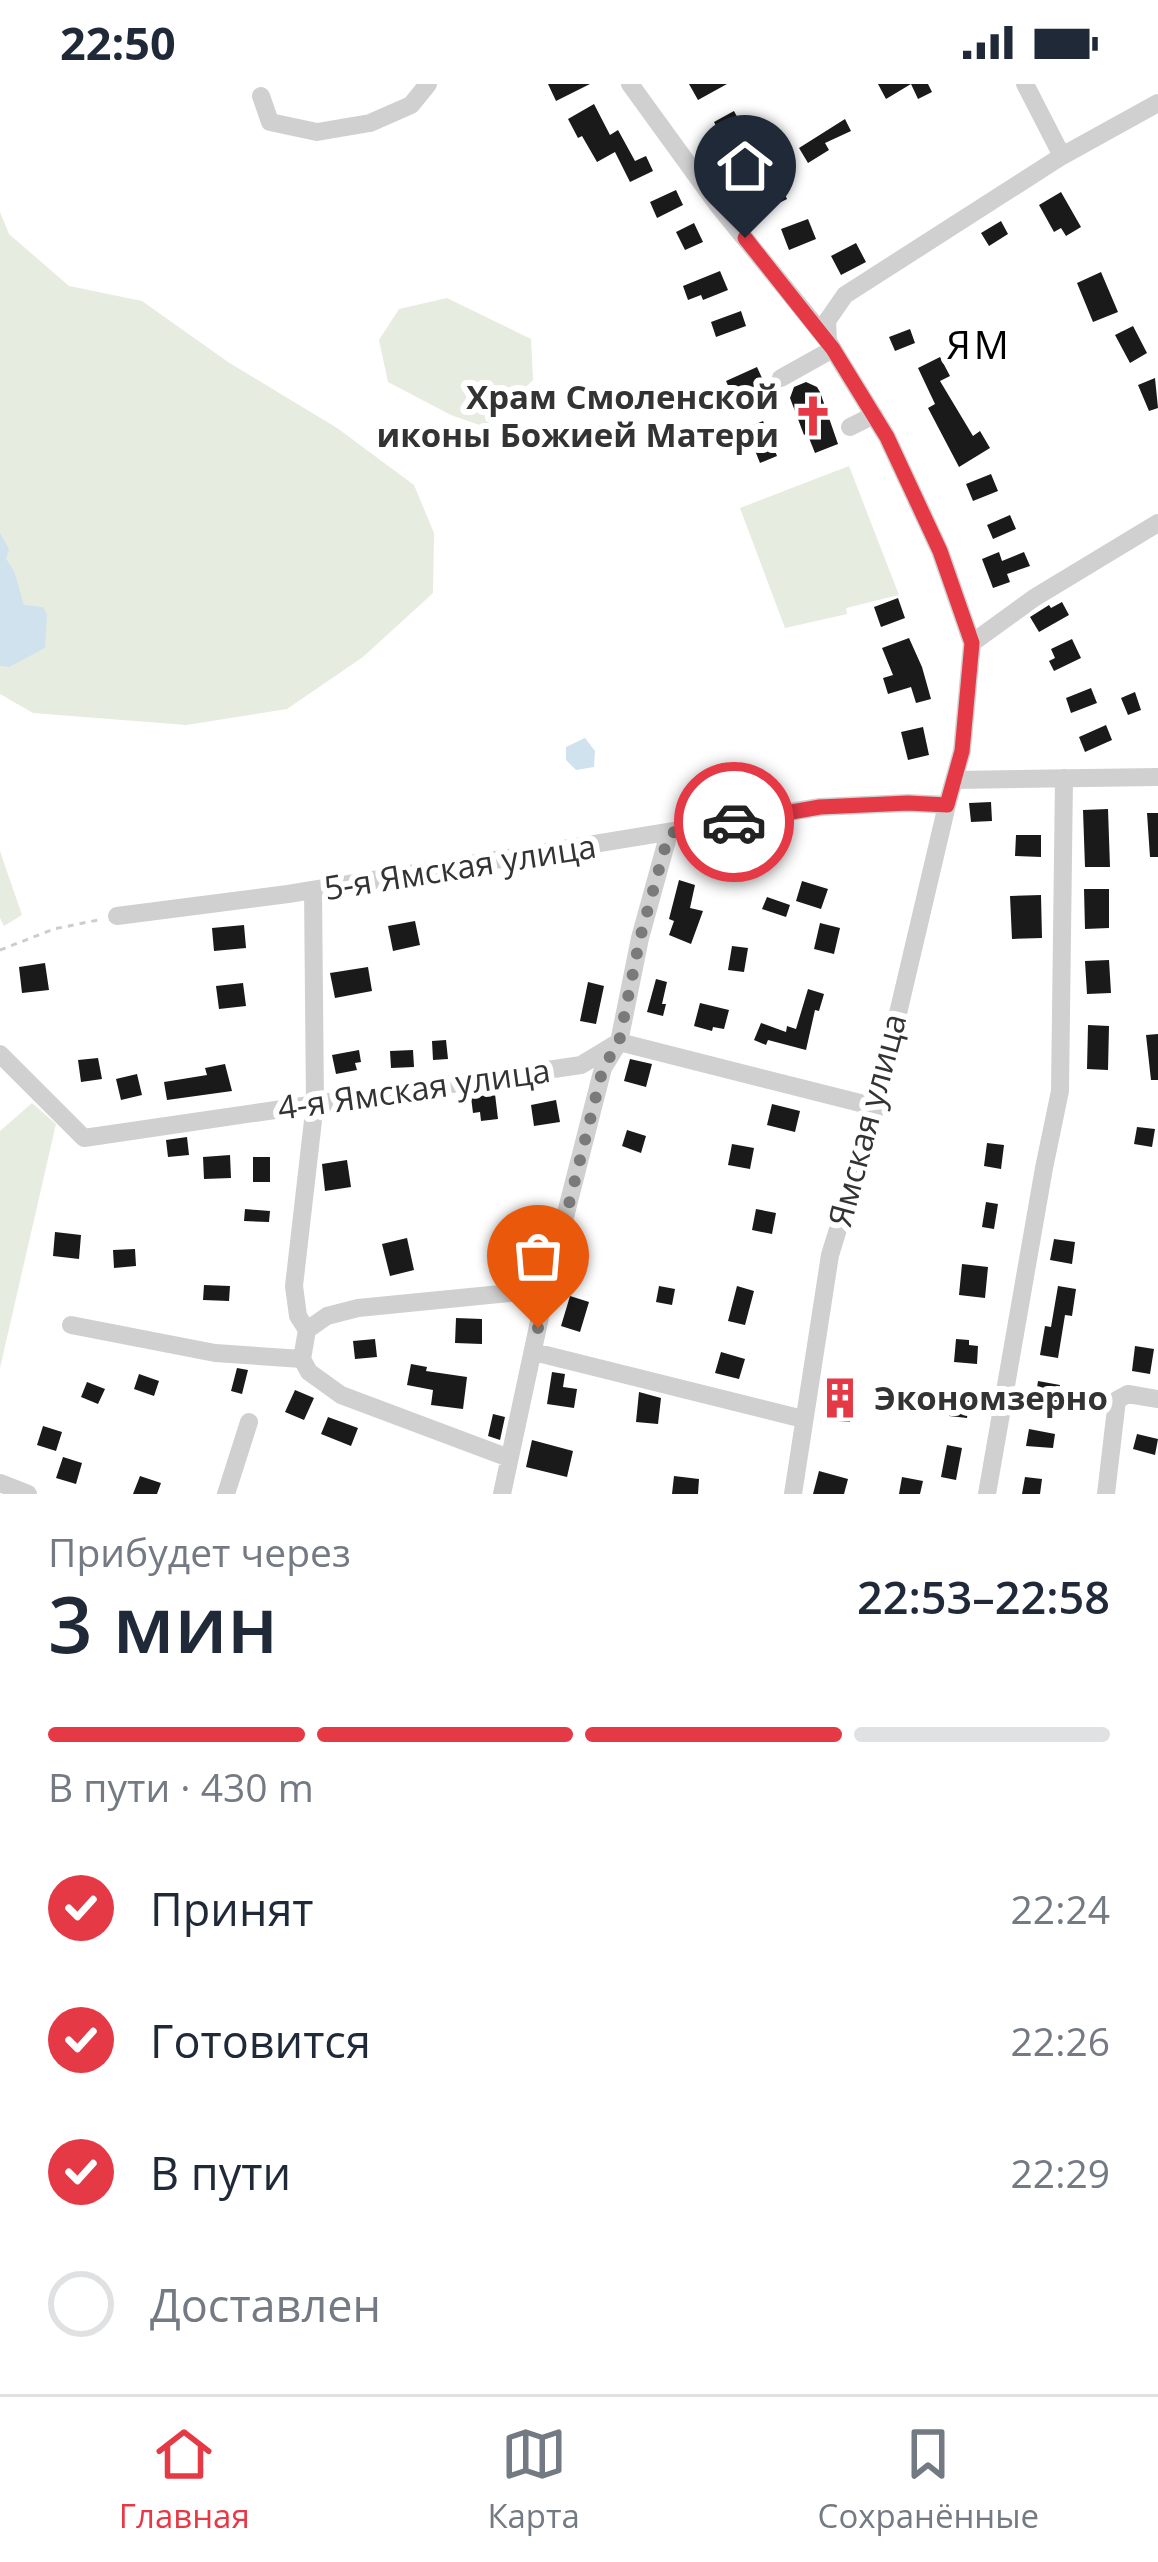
<!DOCTYPE html>
<html lang="ru">
<meta charset="utf-8">
<style>
body{margin:0;font-family:"Open Sans",sans-serif;background:#f6f6f7;color:#1f2937;height:100vh;display:flex;flex-direction:column;font-size:45px;white-space:nowrap}
*{box-sizing:border-box;margin:0}
p{font-size:39px;color:#747a83}
.icon{flex:none;width:66px;height:66px;fill:none;stroke:currentColor;stroke-width:2;stroke-linecap:round;stroke-linejoin:round}
.map{position:relative;height:1410px;overflow:hidden}
.details{display:flex;flex-direction:column;background:#fff;flex:1}
.details>*{flex:none}
.pin{position:absolute;display:grid;place-items:center;width:102px;height:102px;color:#fff;margin:-123px -51px;border-radius:50% 50% 50% 0;rotate:-45deg;box-shadow:0 0 12px #0007}
.pin .icon{rotate:45deg}
.courier{position:absolute;display:grid;place-items:center;width:120px;height:120px;margin:-60px;border:9px solid #e63946;border-radius:50%;background:#fff;color:#222;box-shadow:0 3px 15px #0007}
.summary em{font-style:normal;font-weight:600}
.summary div{display:flex;flex-direction:column-reverse}
.summary{display:flex;align-items:center;justify-content:space-between;height:204px;padding:0 48px}
h1{font-size:78px;font-weight:600;line-height:90px}
.bar{display:grid;grid-template-columns:repeat(4,1fr);gap:18px 12px;align-content:center;height:144px;padding:0 48px}
.bar i{height:15px;border-radius:9px;background:#e0e1e3}
.bar .current{background:#e63946}
.bar p{grid-column:span 4}
ol{padding:0 48px;list-style:none}
li{display:flex;align-items:center;gap:36px;height:132px}
li p{margin-inline-start:auto}
li .icon{padding:12px;border-radius:50%;background:#e63946;color:#fff;stroke-width:4}
li:last-child{color:#747a83}
li i{width:66px;height:66px;border:6px solid #e0e1e3;border-radius:50%}
.status{display:flex;justify-content:space-between;align-items:center;height:84px;padding:0 60px;background:#fff;direction:ltr}
.status svg{height:33px;fill:currentColor}
.tab-bar{display:flex;justify-content:space-around;align-items:center;height:168px;border-top:3px solid #e0e1e3;background:#fff;font-size:33px;color:#747a83}
.tab-bar a{display:grid;justify-items:center;gap:6px}
.tab-bar .current{color:#e63946}
.map>svg:first-child{display:block}
.green{fill:#e6ecdf}
.water{fill:#cfe2ee}
.building{fill:#1a1a1a}
.lines{fill:none;stroke-linecap:round;stroke-linejoin:round}
.path{stroke:#cdcdcd;stroke-width:3;stroke-dasharray:6 6;stroke-linecap:butt}
.minor{stroke:#d0d0d0;stroke-width:18}
.done{stroke:#7a7a7a;stroke-width:12;stroke-dasharray:0 21.6}
.route{stroke:#e63946;stroke-width:15}
.labels{text-anchor:middle;stroke-width:12;stroke-linejoin:round;paint-order:stroke}
.poi-label{font-size:33px;font-weight:bold;fill:#333;stroke:#fff;text-anchor:end}
.street-label{font-size:33px;fill:#333;stroke:#fff}
.quarter-label{font-size:39px;letter-spacing:3px;fill:#000;stroke:#fff}
</style>
<div class="status"><b>22:50</b><svg viewBox="0 0 49 12"><path d="M0 12V9h3v3zM5 12V6h3v6zM10 12V3h3v9zM15 12V0h3v12zM26 1h20v11H26zM47 4h2v5h-2z"/></svg></div>
<div class="map">
<svg width="1158" height="1410" viewBox="0 0 1158 1410">
<rect width="100%" height="100%" fill="#fff"/>
<path class="green" d="M 0,128 L 9,150 L 69,202 L 142,217 L 228,278 L 337,344 L 414,401 L 434,449 L 433,509 L 363,573 L 287,625 L 186,641 L 33,629 L 0,610 Z
M 447,214 L 531,255 L 533,296 L 485,343 L 451,331 L 388,298 L 379,256 L 399,225 Z
M 849,382 L 899,511 L 846,524 L 847,530 L 785,544 L 740,424 Z
M 0,767 L 22,831 L 4,842 L 0,834 Z
M 32,1019 L 56,1040 L 0,1284 L 0,1047 Z"/>
<path class="water" d="M 0,449 L 9,465 L 6,475 C 18,489 18,504 24,521 L 43,523 L 47,531 L 45,564 L 9,583 L 0,582 Z
M 585,654 L 595,667 L 594,683 L 576,686 L 566,676 L 566,663 Z"/>
<path class="building" d="M 548,0 L 590,0 L 556,17 Z
M 689,0 L 727,0 L 698,16 Z
M 878,0 L 928,0 L 932,8 L 918,15 L 911,0 L 886,15 Z
M 594,20 L 610,51 L 618,46 L 635,77 L 646,72 L 653,87 L 630,98 L 615,68 L 597,78 L 582,52 L 578,54 L 568,35 Z
M 734,27 L 744,46 L 724,57 L 714,38 Z
M 845,35 L 851,47 L 825,59 L 829,66 L 808,79 L 799,64 Z
M 760,80 L 774,105 L 781,102 L 787,115 L 761,128 L 743,90 Z
M 676,106 L 683,121 L 657,134 L 650,118 Z
M 1061,108 L 1081,143 L 1066,152 L 1061,144 L 1054,148 L 1039,121 Z
M 808,135 L 816,155 L 789,166 L 781,145 Z
M 1001,137 L 1008,150 L 989,162 L 981,149 Z
M 694,139 L 703,158 L 685,166 L 676,148 Z
M 856,159 L 866,178 L 841,191 L 831,172 Z
M 720,187 L 728,206 L 703,216 L 701,211 L 688,216 L 683,202 Z
M 1101,188 L 1118,228 L 1093,238 L 1077,199 Z
M 741,227 L 746,242 L 716,253 L 711,238 Z
M 1133,242 L 1147,269 L 1130,279 L 1115,251 Z
M 910,245 L 915,259 L 895,267 L 889,253 Z
M 940,273 L 950,292 L 940,297 L 973,352 L 980,347 L 990,364 L 959,383 L 928,324 L 935,320 L 918,284 Z
M 757,283 L 766,303 L 735,317 L 726,297 Z
M 1155,294 L 1158,324 L 1149,327 L 1138,301 Z
M 806,298 L 817,303 L 820,308 L 838,360 L 815,369 L 807,349 L 804,351 L 790,314 L 794,303 Z
M 763,337 L 777,372 L 760,379 L 746,344 Z
M 991,390 L 998,407 L 973,417 L 966,400 Z
M 1010,431 L 1016,445 L 993,455 L 987,441 Z
M 999,468 L 1002,477 L 1024,468 L 1030,482 L 1007,490 L 1010,498 L 993,504 L 982,475 Z
M 898,514 L 905,534 L 881,543 L 874,523 Z
M 1062,518 L 1069,531 L 1039,548 L 1030,533 L 1049,521 L 1051,524 Z
M 909,554 L 922,583 L 931,615 L 916,619 L 911,603 L 888,610 L 883,594 L 893,591 L 882,564 Z
M 1072,555 L 1081,574 L 1054,587 L 1049,577 L 1055,574 L 1051,565 Z
M 1091,604 L 1097,619 L 1071,629 L 1066,614 Z
M 1135,608 L 1141,626 L 1128,631 L 1121,614 Z
M 1106,641 L 1112,656 L 1085,668 L 1079,653 Z
M 923,643 L 929,671 L 908,676 L 901,648 Z
M 741,688 L 747,713 L 728,717 L 723,692 Z
M 991,718 L 992,737 L 971,738 L 969,719 Z
M 1108,725 L 1110,783 L 1085,783 L 1083,726 Z
M 1147,729 L 1158,729 L 1158,773 L 1150,773 Z
M 1016,751 L 1041,751 L 1041,773 L 1015,772 Z
M 679,796 L 695,801 L 690,824 L 703,827 L 691,860 L 669,851 L 674,837 L 669,835 Z
M 802,797 L 828,805 L 821,825 L 796,817 Z
M 1084,805 L 1109,805 L 1109,844 L 1085,845 Z
M 1041,811 L 1042,854 L 1012,855 L 1010,812 Z
M 767,813 L 790,821 L 786,833 L 762,825 Z
M 415,837 L 420,861 L 393,867 L 388,842 Z
M 820,839 L 840,844 L 834,870 L 814,865 Z
M 244,841 L 246,864 L 214,867 L 212,844 Z
M 732,862 L 748,864 L 744,888 L 728,886 Z
M 1109,876 L 1111,909 L 1087,910 L 1085,877 Z
M 45,879 L 49,906 L 22,909 L 19,883 Z
M 368,883 L 372,907 L 335,914 L 330,889 Z
M 656,895 L 667,898 L 662,920 L 666,920 L 663,932 L 647,928 Z
M 588,898 L 604,902 L 596,940 L 580,937 Z
M 243,899 L 246,922 L 219,925 L 216,902 Z
M 808,905 L 824,910 L 819,927 L 815,926 L 806,966 L 768,956 L 766,961 L 754,956 L 761,939 L 786,948 L 787,942 L 796,945 Z
M 700,919 L 729,926 L 724,945 L 713,943 L 712,947 L 694,942 Z
M 1088,941 L 1109,942 L 1108,986 L 1087,985 Z
M 1158,950 L 1158,996 L 1151,996 L 1146,951 Z
M 446,956 L 448,975 L 433,976 L 432,957 Z
M 359,966 L 361,978 L 355,979 L 357,986 L 336,990 L 332,971 Z
M 413,966 L 414,983 L 391,984 L 390,967 Z
M 98,974 L 102,995 L 81,998 L 78,976 Z
M 630,975 L 652,980 L 646,1003 L 624,997 Z
M 225,980 L 232,1007 L 167,1016 L 164,998 L 207,991 L 205,984 Z
M 137,990 L 142,1011 L 121,1016 L 116,995 Z
M 495,1010 L 498,1035 L 481,1037 L 480,1028 L 473,1029 L 471,1013 Z
M 556,1016 L 560,1038 L 534,1042 L 531,1021 Z
M 772,1020 L 800,1027 L 795,1048 L 767,1041 Z
M 1137,1043 L 1155,1045 L 1152,1063 L 1134,1060 Z
M 627,1046 L 646,1052 L 641,1069 L 622,1062 Z
M 187,1053 L 189,1071 L 168,1073 L 166,1056 Z
M 987,1059 L 1004,1061 L 1001,1085 L 984,1082 Z
M 732,1060 L 754,1064 L 750,1085 L 728,1081 Z
M 230,1071 L 231,1094 L 204,1095 L 203,1073 Z
M 253,1073 L 270,1073 L 270,1098 L 253,1098 Z
M 347,1076 L 351,1103 L 325,1107 L 322,1080 Z
M 986,1118 L 998,1120 L 994,1145 L 982,1143 Z
M 245,1125 L 270,1127 L 269,1138 L 244,1137 Z
M 756,1125 L 776,1129 L 772,1150 L 752,1146 Z
M 55,1148 L 81,1151 L 79,1175 L 53,1172 Z
M 407,1154 L 414,1186 L 390,1192 L 382,1160 Z
M 1054,1155 L 1075,1158 L 1072,1180 L 1050,1176 Z
M 135,1165 L 136,1182 L 114,1184 L 113,1166 Z
M 962,1180 L 988,1183 L 985,1214 L 959,1211 Z
M 204,1201 L 230,1202 L 229,1217 L 203,1216 Z
M 659,1202 L 675,1205 L 672,1221 L 656,1218 Z
M 737,1202 L 754,1207 L 745,1241 L 728,1237 Z
M 1058,1202 L 1076,1205 L 1072,1232 L 1065,1231 L 1058,1274 L 1040,1271 L 1045,1242 L 1051,1243 Z
M 570,1212 L 589,1218 L 580,1248 L 561,1242 Z
M 456,1234 L 482,1235 L 482,1260 L 455,1259 Z
M 375,1255 L 377,1273 L 355,1275 L 353,1257 Z
M 956,1255 L 969,1256 L 969,1261 L 978,1262 L 977,1280 L 954,1278 Z
M 1135,1262 L 1154,1265 L 1150,1290 L 1132,1287 Z
M 721,1268 L 745,1275 L 739,1295 L 715,1289 Z
M 411,1280 L 427,1283 L 426,1287 L 467,1293 L 463,1325 L 431,1321 L 433,1306 L 407,1301 Z
M 237,1284 L 248,1286 L 242,1310 L 231,1307 Z
M 552,1288 L 565,1290 L 563,1303 L 577,1305 L 574,1324 L 547,1320 Z
M 139,1290 L 159,1297 L 154,1312 L 134,1305 Z
M 829,1295 L 854,1297 L 850,1338 L 825,1336 Z
M 1038,1297 L 1060,1301 L 1057,1321 L 1035,1318 Z
M 87,1298 L 105,1305 L 98,1320 L 81,1313 Z
M 295,1306 L 314,1314 L 304,1336 L 285,1328 Z
M 639,1308 L 661,1314 L 658,1340 L 636,1338 Z
M 952,1308 L 970,1310 L 967,1334 L 949,1332 Z
M 493,1330 L 505,1333 L 500,1356 L 488,1352 Z
M 328,1333 L 358,1344 L 351,1362 L 321,1350 Z
M 43,1342 L 62,1348 L 56,1367 L 37,1361 Z
M 1029,1345 L 1055,1350 L 1053,1364 L 1026,1362 Z
M 1137,1350 L 1158,1355 L 1155,1371 L 1133,1365 Z
M 532,1356 L 573,1367 L 567,1393 L 526,1383 Z
M 947,1361 L 962,1364 L 956,1396 L 941,1393 Z
M 63,1373 L 82,1379 L 76,1400 L 56,1394 Z
M 819,1387 L 848,1395 L 844,1410 L 813,1410 Z
M 140,1392 L 161,1399 L 157,1410 L 133,1410 Z
M 674,1392 L 699,1395 L 698,1410 L 672,1410 Z
M 902,1393 L 923,1397 L 920,1410 L 899,1410 Z
M 1025,1393 L 1042,1395 L 1040,1410 L 1022,1410 Z"/>
<g class="lines">
<path class="path" d="M 0,866 L 54,845 L 103,835"/>
<path class="minor" d="M 630,0 L 717,120 L 828,257 L 887,353 L 940,467 L 972,559 L 962,667 L 947,721 L 876,1023 L 830,1171 L 793,1410
M 1025,0 L 1062,72
M 261,12 L 270,38 L 317,48 L 370,39 L 411,21 L 428,0
M 828,257 L 827,237 L 845,211 L 1062,72 L 1158,19
M 781,294 L 833,265
M 850,343 L 874,331
M 972,559 L 1034,514 L 1158,439
M 954,696 L 1158,693
M 117,832 L 288,810 L 820,723 L 908,719 L 947,721
M 0,970 L 84,1054 L 581,981 L 619,958 L 876,1023
M 71,1241 L 215,1269 L 302,1275
M 307,1246 L 327,1232 L 358,1224 L 521,1208 L 543,1219
M 534,1268 L 803,1335
M 302,1275 L 307,1246 L 298,1232 L 294,1202 L 315,1019 L 313,806
M 302,1275 L 309,1288 L 341,1311 L 509,1374
M 0,1399 L 28,1410
M 226,1410 L 249,1338
M 502,1410 L 543,1219 L 603,984 L 619,958 L 640,854 L 669,749
M 987,1410 L 1044,1084 L 1060,1007 L 1064,694
M 1106,1410 L 1117,1316 L 1128,1310 L 1158,1315"/>
</g>
<g class="lines">
<path class="done" d="M 538,1244 L 603,984 L 619,958 L 640,854 L 669,749 L 734,738"/>
<path class="route" d="M 734,738 L 820,723 L 908,719 L 947,721 L 962,667 L 972,559 L 940,467 L 887,353 L 833,265 L 745,154"/>
</g>
<defs>
<g id="church-bare" transform="scale(3.24)"><path d="M-1.2-6h2.4v3.5h3.3v2.4h-3.3V6h-2.4V-.1h-3.3v-2.4h3.3Z" fill="#e63946" stroke="#fff" stroke-width="2.5" paint-order="stroke"/></g>
<g id="building-bare" transform="scale(3.24)"><path d="M-4-6H4V6H1V3H-1V6H-4ZM-2.5-4.3h1.7v1.8h-1.7ZM.8-4.3h1.7v1.8H.8ZM-2.5-1h1.7V.8h-1.7ZM.8-1h1.7V.8H.8Z" fill="#e63946" stroke="#fff" stroke-width="2.5" paint-order="stroke"/></g>
</defs>
<g fill-rule="evenodd">
<use href="#church-bare" x="813" y="332"/>
<use href="#building-bare" x="840" y="1314"/>
</g>
<g class="labels">
<g class="poi-label">
<text x="779" y="325">Храм Смоленской<tspan x="779" dy="38">иконы Божией Матери</tspan></text>
<text x="874" y="1326" text-anchor="start">Экономзерно</text>
</g>
<g class="street-label">
<text transform="translate(460 783) rotate(-9)" y="12">5-я Ямская улица</text>
<text transform="translate(414 1005) rotate(-8)" y="12">4-я Ямская улица</text>
<text transform="translate(867 1036) rotate(-75)" y="12">Ямская улица</text>
</g>
<g class="quarter-label">
<text x="979" y="275">ЯМ</text>
</g>
</g>
</svg>
<div class="pin" style="left:538px;top:1244px;background:#ea580c"><svg class="icon" aria-label="bag" viewBox="0 0 24 24"><path d="M5 8h14l-1 12H6zM9 8a3 3 0 0 1 6 0"/></svg></div>
<div class="pin" style="left:745px;top:154px;background:#1f2937"><svg class="icon" aria-label="home" viewBox="0 0 24 24"><path d="M3 11l9-7 9 7M6 9v11h12V9"/></svg></div>
<div class="courier" style="left:734px;top:738px"><svg class="icon" aria-label="car" viewBox="0 0 24 24"><path d="M5 17H2v-5l4-1 3-4h7l3 4 3 1v5h-3M9 17h6M6 11h13"/><circle cx="7" cy="17" r="2"/><circle cx="17" cy="17" r="2"/></svg></div>
</div>
<section class="details">
<div class="summary"><div><h1>3 мин</h1><p>Прибудет через</p></div><em>22:53–22:58</em></div>
<div class="bar"><i class="current"></i><i class="current"></i><i class="current"></i><i></i><p>В пути · 430 m</p></div>
<ol>
<li><svg class="icon" aria-label="check" viewBox="0 0 24 24"><path d="M5 12l5 5 9-10"/></svg>Принят<p>22:24</p></li>
<li><svg class="icon" aria-label="check" viewBox="0 0 24 24"><path d="M5 12l5 5 9-10"/></svg>Готовится<p>22:26</p></li>
<li><svg class="icon" aria-label="check" viewBox="0 0 24 24"><path d="M5 12l5 5 9-10"/></svg>В пути<p>22:29</p></li>
<li><i></i>Доставлен</li>
</ol>
</section>
<nav class="tab-bar">
<a class="current"><svg class="icon" aria-label="home" viewBox="0 0 24 24"><path d="M3 11l9-7 9 7M6 9v11h12V9"/></svg>Главная</a>
<a><svg class="icon" aria-label="map" viewBox="0 0 24 24"><path d="M3 6l6-2 6 2 6-2v14l-6 2-6-2-6 2zM9 4v14M15 6v14"/></svg>Карта</a>
<a><svg class="icon" aria-label="saved" viewBox="0 0 24 24"><path d="M7 4h10v16l-5-4-5 4z"/></svg>Сохранённые</a>
</nav>
